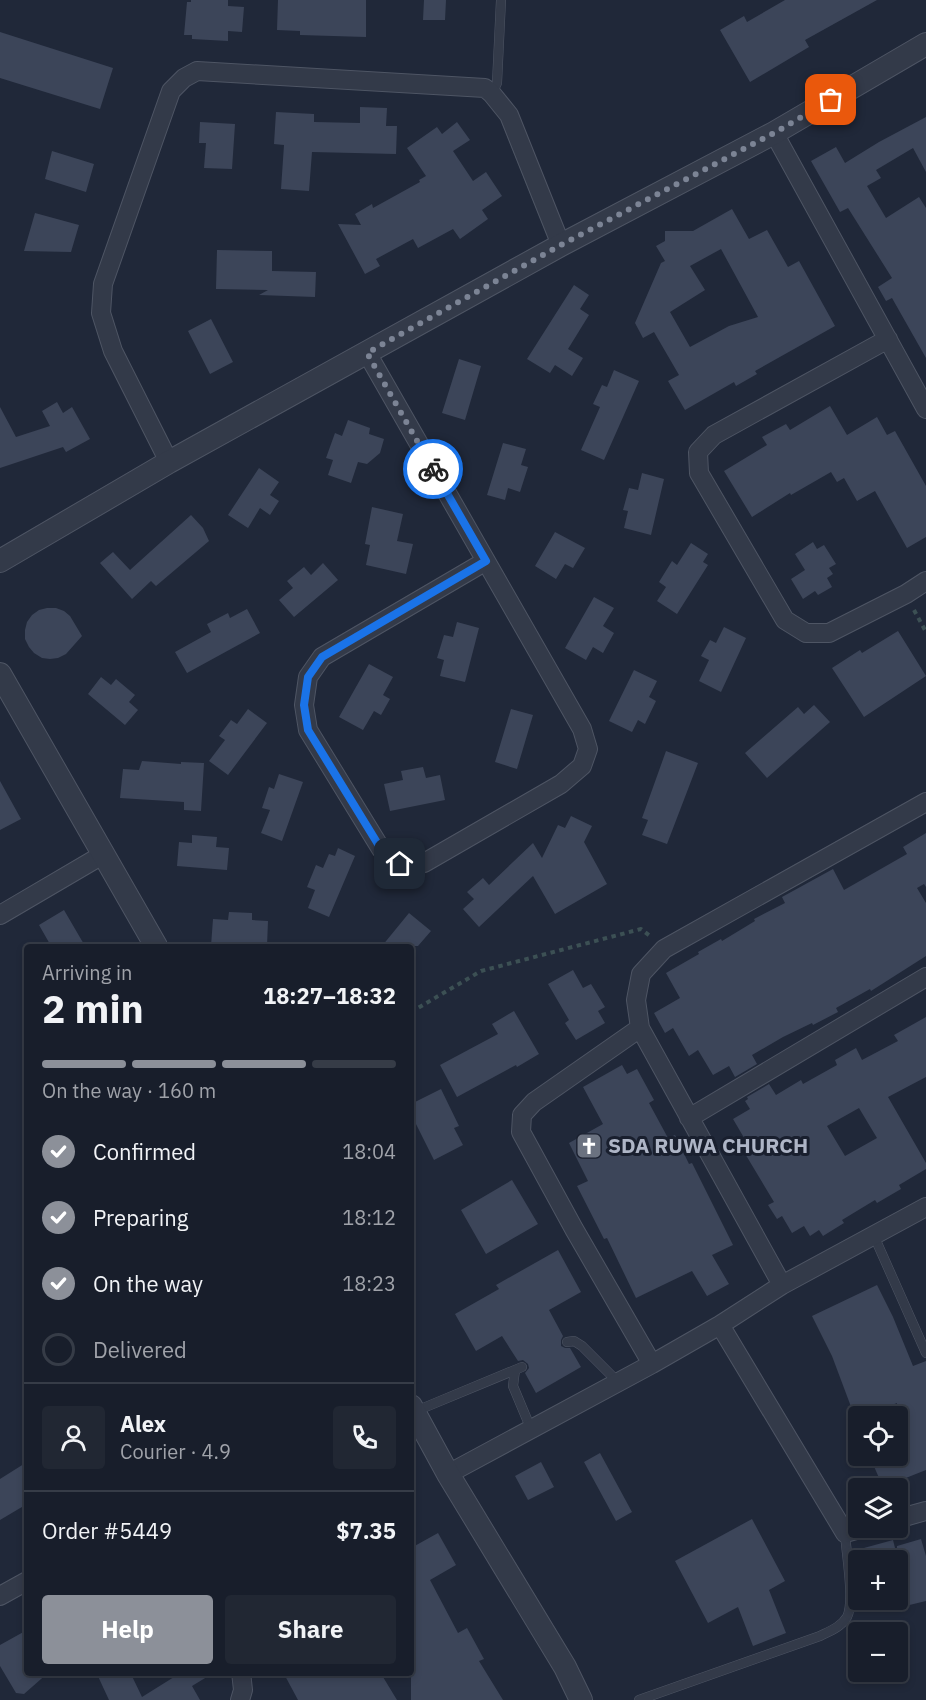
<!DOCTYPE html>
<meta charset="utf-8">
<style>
body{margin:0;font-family:"IBM Plex Sans",sans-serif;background:#212733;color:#f1f3f6;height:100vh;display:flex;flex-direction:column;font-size:22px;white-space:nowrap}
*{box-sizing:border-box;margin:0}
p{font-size:20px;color:#9fa2a9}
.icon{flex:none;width:33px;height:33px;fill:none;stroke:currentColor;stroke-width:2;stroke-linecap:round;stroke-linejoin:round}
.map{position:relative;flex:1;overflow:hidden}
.drawer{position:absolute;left:24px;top:944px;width:390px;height:732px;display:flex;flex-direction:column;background:#181e2b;border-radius:6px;box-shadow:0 3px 9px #0003,0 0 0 2px #363c47}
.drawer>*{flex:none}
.tools{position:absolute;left:848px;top:1406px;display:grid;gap:12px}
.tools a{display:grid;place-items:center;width:60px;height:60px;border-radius:6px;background:#181e2b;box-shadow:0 3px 9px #0003,0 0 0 2px #363c47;font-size:30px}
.pin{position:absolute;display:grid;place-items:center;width:51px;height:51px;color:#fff;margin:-26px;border-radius:12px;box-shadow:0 3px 9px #0006}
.courier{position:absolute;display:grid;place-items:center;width:60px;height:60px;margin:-30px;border:4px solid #1a73e8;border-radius:50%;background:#fff;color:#222;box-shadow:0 2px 8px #0007}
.overview em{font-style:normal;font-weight:700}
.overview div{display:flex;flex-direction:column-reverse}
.overview{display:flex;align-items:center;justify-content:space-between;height:102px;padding:0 18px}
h1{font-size:39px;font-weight:700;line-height:45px}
.bar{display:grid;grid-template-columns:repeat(4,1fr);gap:9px 6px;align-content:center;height:72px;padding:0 18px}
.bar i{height:8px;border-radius:4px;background:#363c47}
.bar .current{background:#8c9099}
.bar p{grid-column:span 4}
.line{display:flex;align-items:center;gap:15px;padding:0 18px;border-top:2px solid #363c47}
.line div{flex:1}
.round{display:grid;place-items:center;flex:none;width:63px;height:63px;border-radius:6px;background:#212733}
ol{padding:0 18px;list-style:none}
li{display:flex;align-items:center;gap:18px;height:66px}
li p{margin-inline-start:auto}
li .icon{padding:6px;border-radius:50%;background:#8c9099;color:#fff;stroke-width:4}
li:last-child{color:#9fa2a9}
li i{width:33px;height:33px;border:3px solid #363c47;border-radius:50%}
.action{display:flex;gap:12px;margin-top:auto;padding:12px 18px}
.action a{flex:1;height:69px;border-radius:6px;background:#8c9099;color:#fff;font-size:24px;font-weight:700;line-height:69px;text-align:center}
.action a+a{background:#212733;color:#f1f3f6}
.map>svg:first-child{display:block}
.building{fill:#3c4559;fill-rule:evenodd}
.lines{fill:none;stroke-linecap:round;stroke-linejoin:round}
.service-casing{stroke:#4e5564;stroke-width:10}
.minor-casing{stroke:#4e5564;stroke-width:20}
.tertiary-casing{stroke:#4e5564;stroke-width:24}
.path{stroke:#3c5054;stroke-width:4;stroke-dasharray:4.5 4.5;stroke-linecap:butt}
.service{stroke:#333a49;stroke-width:9}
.minor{stroke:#333a49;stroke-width:18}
.tertiary{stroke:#333a49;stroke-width:22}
.done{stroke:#7c8495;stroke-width:6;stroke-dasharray:0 10.8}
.route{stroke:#1a73e8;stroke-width:8}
.labels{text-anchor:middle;stroke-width:6;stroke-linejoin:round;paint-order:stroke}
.poi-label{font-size:21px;font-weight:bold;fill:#aeb5c6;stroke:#191f2e;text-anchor:start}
</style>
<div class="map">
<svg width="926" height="1700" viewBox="0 0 926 1700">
<rect width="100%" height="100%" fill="#202839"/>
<path class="building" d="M 191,0 L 228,0 L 228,6 L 244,7 L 242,32 L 228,31 L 228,41 L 192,39 L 192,35 L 184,35 L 187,2 L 191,2 Z
M 278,0 L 366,0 L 366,37 L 300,35 L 300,31 L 277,30 Z
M 424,0 L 446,0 L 445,20 L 423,20 Z
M 785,0 L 877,0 L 805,40 L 809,47 L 750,82 L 720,30 L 744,16 L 747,22 Z
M 0,32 L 113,68 L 100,109 L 0,78 Z
M 360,107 L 387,108 L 386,126 L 397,126 L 396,154 L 312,152 L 309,191 L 281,189 L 284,145 L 274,144 L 276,112 L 314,114 L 314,122 L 360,123 Z
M 926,117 L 926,172 L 913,148 L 876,170 L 881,178 L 867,186 L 886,218 L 919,197 L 926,208 L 926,358 L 892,298 L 886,301 L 878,287 L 892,278 L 848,208 L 840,212 L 811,161 L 836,147 L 845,163 L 879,142 Z
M 200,122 L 235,124 L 232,169 L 204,168 L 206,143 L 199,143 Z
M 457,122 L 470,140 L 453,151 L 473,181 L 486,172 L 502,196 L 482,210 L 488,219 L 460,239 L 453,229 L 418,248 L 413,239 L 376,259 L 380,266 L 365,274 L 338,224 L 361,225 L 355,214 L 372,204 L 373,208 L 420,182 L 419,180 L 426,176 L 407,148 L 437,127 L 442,134 Z
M 52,151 L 94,164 L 86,192 L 45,179 Z
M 732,209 L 749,239 L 767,230 L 788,267 L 799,261 L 835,326 L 755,371 L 757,374 L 736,386 L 734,382 L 685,410 L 668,381 L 679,375 L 654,332 L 643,338 L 635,323 L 661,263 L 665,261 L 656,246 L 665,241 L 665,231 L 693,231 ZM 721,249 L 758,317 L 729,326 L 690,347 L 670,312 L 705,290 L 690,266 Z
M 35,213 L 79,225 L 71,252 L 24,251 Z
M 217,250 L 272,251 L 272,271 L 316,272 L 315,297 L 259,295 L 268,290 L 216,289 Z
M 574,285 L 589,295 L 580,309 L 589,315 L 568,349 L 583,358 L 572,376 L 555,365 L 550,373 L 527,359 Z
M 211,319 L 233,362 L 210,374 L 188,331 Z
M 459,359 L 481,366 L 465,420 L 442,413 Z
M 614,370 L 639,381 L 604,460 L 581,450 L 600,407 L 593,404 L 602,385 L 607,387 Z
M 57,402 L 63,413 L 72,407 L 90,439 L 66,452 L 63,447 L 0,468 L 0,407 L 16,437 L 50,426 L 42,411 Z
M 830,406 L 847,435 L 877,417 L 887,435 L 895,431 L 926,486 L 926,537 L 907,548 L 875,491 L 857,501 L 844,478 L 837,482 L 831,472 L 791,495 L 790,493 L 752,517 L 724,471 L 767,445 L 762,437 L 786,424 L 790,430 Z
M 348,420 L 370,428 L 369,434 L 384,439 L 380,453 L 367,464 L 358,462 L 351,483 L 328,475 L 333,460 L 326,458 L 335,433 L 342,436 Z
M 503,443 L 526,449 L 521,465 L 528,467 L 520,492 L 508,488 L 505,500 L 487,495 Z
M 259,468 L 279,482 L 270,495 L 279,501 L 270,515 L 260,508 L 248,528 L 228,515 Z
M 642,473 L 664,479 L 651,535 L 624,528 L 628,511 L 623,510 L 629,488 L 638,490 Z
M 372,507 L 403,514 L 397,541 L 413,544 L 406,574 L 366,565 L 370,545 L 365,544 Z
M 191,515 L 203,528 L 209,541 L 156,586 L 151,581 L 132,599 L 100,563 L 113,552 L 130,570 Z
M 555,532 L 585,548 L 573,568 L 565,564 L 556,579 L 535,566 Z
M 813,542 L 817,549 L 824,545 L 836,564 L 829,568 L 833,574 L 827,578 L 832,587 L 818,595 L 815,591 L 803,599 L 791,579 L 805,570 L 795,554 Z
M 691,543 L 708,554 L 703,562 L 708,565 L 677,614 L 657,601 L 666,587 L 659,582 L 672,561 L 677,565 Z
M 323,563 L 338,580 L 294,617 L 279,600 L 293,588 L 287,581 L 304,567 L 311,575 Z
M 594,597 L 614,608 L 603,626 L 614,633 L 603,653 L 593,647 L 586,660 L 565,648 Z
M 47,608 L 56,608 L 64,611 L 70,616 L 82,636 L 66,654 L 58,658 L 50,659 L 42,658 L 34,653 L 29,647 L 25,639 L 25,630 L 27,622 L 32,615 L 39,610 Z
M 247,609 L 260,633 L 187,673 L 175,652 L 211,632 L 207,624 L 228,613 L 230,618 Z
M 457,622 L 479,628 L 465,682 L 440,676 L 444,660 L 437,658 L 444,635 L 453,637 Z
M 724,627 L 746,638 L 721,692 L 699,681 L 709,660 L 701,656 L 710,640 L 716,643 Z
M 898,631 L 926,676 L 864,717 L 832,668 L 860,650 L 862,653 Z
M 369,664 L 393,677 L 383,695 L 390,699 L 381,715 L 374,711 L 363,730 L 339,717 Z
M 634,670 L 657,681 L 649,697 L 656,701 L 645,724 L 638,720 L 632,732 L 609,721 Z
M 101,677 L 111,685 L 116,679 L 135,695 L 129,702 L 138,710 L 125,725 L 88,694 Z
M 814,705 L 830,722 L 767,778 L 745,753 L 798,707 L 804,714 Z
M 248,709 L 267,723 L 228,775 L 209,761 L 225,740 L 219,736 L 231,720 L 237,724 Z
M 511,709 L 533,715 L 517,769 L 495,762 Z
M 666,751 L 698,763 L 667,844 L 642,835 L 648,820 L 642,818 Z
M 142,761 L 181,764 L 181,762 L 204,763 L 201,811 L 184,810 L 184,802 L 120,798 L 123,769 L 139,770 Z
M 423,767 L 426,778 L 440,775 L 445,800 L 390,811 L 384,784 L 403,780 L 401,771 Z
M 279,774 L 303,782 L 282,841 L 261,833 L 270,810 L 262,808 L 269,787 L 274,789 Z
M 0,781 L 21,819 L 0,830 Z
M 571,816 L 592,826 L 584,842 L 607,884 L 555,914 L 533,876 L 479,927 L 463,909 L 474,899 L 467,892 L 483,878 L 489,885 L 533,843 L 542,858 L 558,825 L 565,828 Z
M 926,833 L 926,887 L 924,884 L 917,888 L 926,903 L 926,956 L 871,991 L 870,989 L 836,1008 L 838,1012 L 813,1025 L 812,1023 L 783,1037 L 752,1055 L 757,1064 L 735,1077 L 729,1066 L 713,1075 L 698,1050 L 689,1056 L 673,1028 L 665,1033 L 654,1013 L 680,998 L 666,973 L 699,954 L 698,952 L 721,939 L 722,941 L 755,921 L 754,919 L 785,903 L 782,897 L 833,869 L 844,890 L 907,854 L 903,847 Z
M 192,835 L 217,837 L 216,847 L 229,848 L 227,870 L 177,866 L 179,842 L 192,843 Z
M 338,848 L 355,856 L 329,917 L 308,908 L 315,890 L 307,887 L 316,865 L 323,868 L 329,854 L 335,856 Z
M 64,910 L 85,946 L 51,946 L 39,925 Z
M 229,912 L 252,913 L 252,920 L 268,921 L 267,946 L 211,946 L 213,919 L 228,920 Z
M 409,913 L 431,931 L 418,946 L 382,946 Z
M 573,970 L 583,988 L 591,984 L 605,1007 L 598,1011 L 605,1023 L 576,1040 L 565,1023 L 569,1020 L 548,984 Z
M 514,1011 L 539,1054 L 517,1067 L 516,1065 L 457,1097 L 440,1065 L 498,1034 L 492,1024 Z
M 926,1017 L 926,1077 L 888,1097 L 926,1163 L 926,1169 L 899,1185 L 901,1189 L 877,1203 L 875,1200 L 842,1220 L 844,1223 L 823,1236 L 819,1230 L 810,1236 L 804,1226 L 792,1233 L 782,1216 L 777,1219 L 768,1205 L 774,1202 L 744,1152 L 750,1148 L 733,1119 L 750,1109 L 745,1101 L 748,1099 L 747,1097 L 769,1084 L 776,1095 L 801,1080 L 803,1084 L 837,1065 L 835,1060 L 856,1048 L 862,1060 L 898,1041 L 894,1035 ZM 859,1108 L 877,1138 L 845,1156 L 827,1126 Z
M 622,1065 L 627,1074 L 637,1069 L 654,1100 L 649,1103 L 668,1138 L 675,1135 L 689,1164 L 692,1163 L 733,1245 L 712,1255 L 729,1284 L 707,1296 L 692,1271 L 636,1298 L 607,1238 L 604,1239 L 577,1186 L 588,1181 L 569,1143 L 603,1124 L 583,1087 Z
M 441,1089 L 459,1126 L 454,1128 L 463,1145 L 434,1160 L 411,1114 L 411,1104 Z
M 512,1180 L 538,1224 L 486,1254 L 461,1210 Z
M 558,1250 L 581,1292 L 549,1310 L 563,1336 L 561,1340 L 561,1346 L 565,1348 L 570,1348 L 581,1367 L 536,1393 L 525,1373 L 529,1368 L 528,1364 L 523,1360 L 518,1361 L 502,1336 L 476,1351 L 455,1314 L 499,1289 L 496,1285 Z
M 877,1285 L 893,1317 L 913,1366 L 926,1361 L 926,1470 L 883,1487 L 869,1455 L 897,1455 L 897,1403 L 864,1416 L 858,1416 L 858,1419 L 856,1420 L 832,1356 L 812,1316 Z
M 600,1453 L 632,1512 L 616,1521 L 584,1462 Z
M 27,1462 L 27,1504 L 0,1520 L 0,1479 Z
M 541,1462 L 554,1487 L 528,1500 L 515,1476 Z
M 752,1519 L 785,1581 L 769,1590 L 786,1633 L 753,1646 L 738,1607 L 708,1623 L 675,1561 Z
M 438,1533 L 456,1565 L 430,1580 L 458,1633 L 467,1628 L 484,1659 L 479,1661 L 503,1700 L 411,1700 L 411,1548 Z
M 921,1539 L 926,1556 L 926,1601 L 897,1608 L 897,1560 L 855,1560 L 853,1551 L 893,1540 L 897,1556 L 897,1546 Z
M 27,1630 L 27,1672 L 49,1672 L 24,1694 L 16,1693 L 0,1666 L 0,1645 Z
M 96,1672 L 130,1672 L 142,1697 L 182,1672 L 215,1672 L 192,1686 L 200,1700 L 109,1700 Z
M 283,1672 L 380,1672 L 397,1700 L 298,1700 Z"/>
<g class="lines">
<g class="service-casing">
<path id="service" d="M 492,94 L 497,83 L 501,0
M 874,1236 L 926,1353
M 567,1342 L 574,1341 L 582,1346 L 618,1382
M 515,1370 L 513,1386 L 531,1429
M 416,1411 L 522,1367
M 639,1700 L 820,1636 C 830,1631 841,1627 847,1617 C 855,1602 846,1552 845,1533"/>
</g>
<g class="minor-casing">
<path id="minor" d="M 774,133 L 926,409
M 888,339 L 714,435 L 698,452 L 699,473 L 785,620 L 806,633 L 829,633 L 906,594 L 926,581
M 367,353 L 582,729 L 588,749 L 582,766 L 561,784 L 424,863 L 400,864 L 381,849 L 308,730 L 304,705 L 308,677 L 322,657 L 486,561
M 169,462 L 113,351 L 101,313 L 103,284 L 171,91 L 184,78 L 197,71 L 485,88 L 492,94 L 509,115 L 561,245
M 0,915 L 104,854
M 640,1028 L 534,1102 L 522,1115 L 521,1132 L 574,1229 L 652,1364
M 689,1118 L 926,977
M 782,1285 L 640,1028 L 636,1000 L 641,974 L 664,949 L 926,802
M 720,1325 L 845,1533 L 867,1527
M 448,1474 L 652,1364 L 720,1325 L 782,1285 L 926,1207
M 897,1519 L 926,1511
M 0,1596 L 27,1581
M 240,1700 L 243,1690 L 241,1672"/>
</g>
<g class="tertiary-casing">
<path id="tertiary" d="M 0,561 L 169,462 L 561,245 L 774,133 L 926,44
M 0,674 L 156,946
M 411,1406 L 448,1474 L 565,1667 L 581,1700"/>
</g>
<path class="path" d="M 914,610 L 926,632
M 411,1012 L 481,971 L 641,929 L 650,936"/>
<use href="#service" class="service"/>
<use href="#minor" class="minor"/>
<use href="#tertiary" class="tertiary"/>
</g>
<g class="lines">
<path class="done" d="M 433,469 L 367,353 L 561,245 L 774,133 L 831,100"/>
<path class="route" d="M 400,864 L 381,849 L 308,730 L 304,705 L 308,677 L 322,657 L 486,561 L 433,469"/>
</g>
<defs>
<g id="church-square" transform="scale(1.35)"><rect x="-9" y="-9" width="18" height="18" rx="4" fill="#6b7280" stroke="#191f2e"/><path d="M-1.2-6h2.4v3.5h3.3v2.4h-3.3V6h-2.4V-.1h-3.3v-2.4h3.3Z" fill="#fff"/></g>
</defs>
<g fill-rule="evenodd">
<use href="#church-square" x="589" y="1146"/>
</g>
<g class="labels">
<g class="poi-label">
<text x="608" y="1153">SDA RUWA CHURCH</text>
</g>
</g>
</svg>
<div class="tools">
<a><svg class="icon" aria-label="locate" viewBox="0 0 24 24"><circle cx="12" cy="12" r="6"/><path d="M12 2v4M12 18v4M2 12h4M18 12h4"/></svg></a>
<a><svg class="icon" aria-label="layers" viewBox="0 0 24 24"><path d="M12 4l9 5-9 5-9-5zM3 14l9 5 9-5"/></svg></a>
<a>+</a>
<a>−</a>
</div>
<div class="pin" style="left:831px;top:100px;background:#ea580c"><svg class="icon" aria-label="bag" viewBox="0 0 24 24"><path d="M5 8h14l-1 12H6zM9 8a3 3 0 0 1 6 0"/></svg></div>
<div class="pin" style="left:400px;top:864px;background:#1f2937"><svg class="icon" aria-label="home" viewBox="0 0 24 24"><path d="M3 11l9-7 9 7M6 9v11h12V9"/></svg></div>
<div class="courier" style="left:433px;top:469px"><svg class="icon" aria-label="bike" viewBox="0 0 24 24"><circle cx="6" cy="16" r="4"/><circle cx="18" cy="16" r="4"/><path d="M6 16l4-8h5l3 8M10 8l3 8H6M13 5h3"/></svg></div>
<section class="drawer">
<div class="overview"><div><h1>2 min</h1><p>Arriving in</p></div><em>18:27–18:32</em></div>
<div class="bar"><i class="current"></i><i class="current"></i><i class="current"></i><i></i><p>On the way · 160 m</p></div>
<ol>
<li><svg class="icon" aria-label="check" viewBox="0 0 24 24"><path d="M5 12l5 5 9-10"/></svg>Confirmed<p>18:04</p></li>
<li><svg class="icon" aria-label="check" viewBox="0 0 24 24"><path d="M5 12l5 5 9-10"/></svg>Preparing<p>18:12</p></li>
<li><svg class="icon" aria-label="check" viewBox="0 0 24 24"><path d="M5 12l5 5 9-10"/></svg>On the way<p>18:23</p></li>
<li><i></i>Delivered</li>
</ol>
<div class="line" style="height:108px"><a class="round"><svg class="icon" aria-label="person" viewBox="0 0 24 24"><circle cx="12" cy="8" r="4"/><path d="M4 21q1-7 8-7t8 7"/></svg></a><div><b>Alex</b><p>Courier · 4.9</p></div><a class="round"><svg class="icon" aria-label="phone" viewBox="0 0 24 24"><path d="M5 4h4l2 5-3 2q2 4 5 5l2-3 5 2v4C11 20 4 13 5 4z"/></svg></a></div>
<div class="line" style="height:78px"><div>Order #5449</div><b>$7.35</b></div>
<div class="action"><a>Help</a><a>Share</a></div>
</section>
</div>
